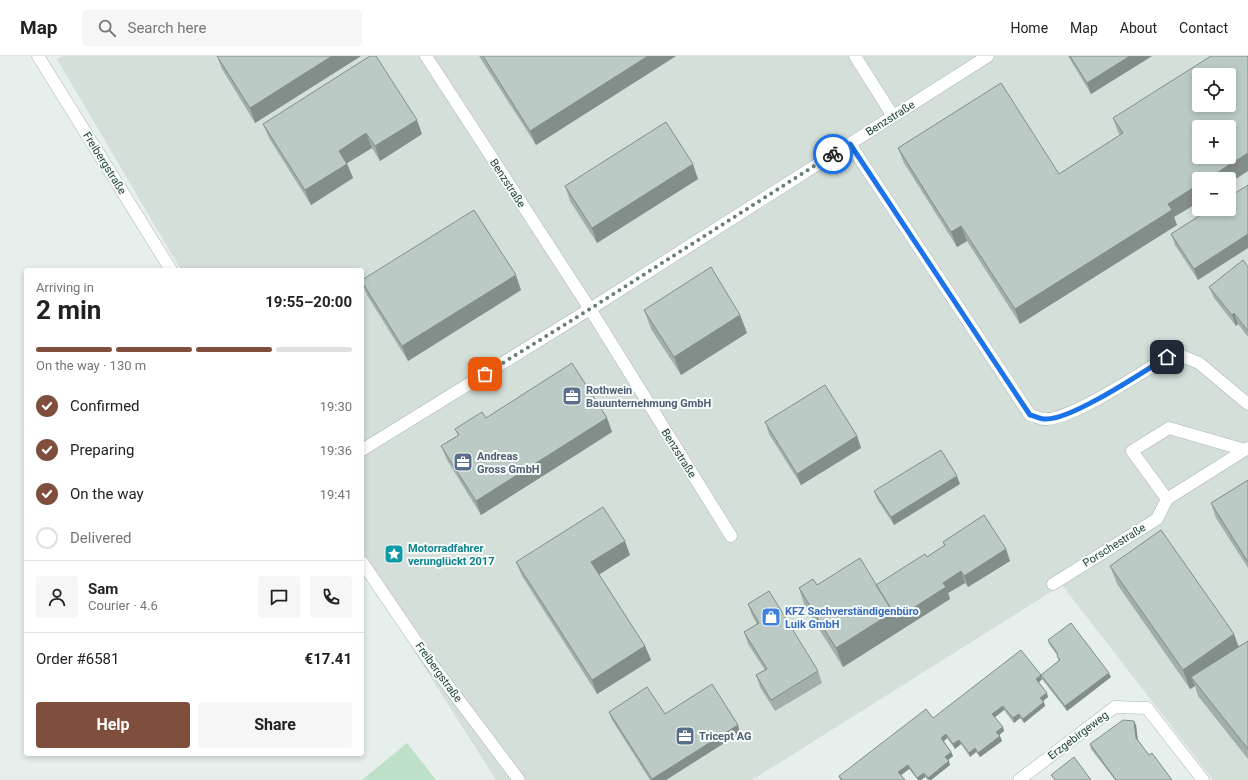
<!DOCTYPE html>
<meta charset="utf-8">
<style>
body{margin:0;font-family:Roboto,sans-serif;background:#f6f6f6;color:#222;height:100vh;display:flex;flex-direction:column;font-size:15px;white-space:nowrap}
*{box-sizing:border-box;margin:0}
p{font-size:13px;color:#767676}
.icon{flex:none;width:22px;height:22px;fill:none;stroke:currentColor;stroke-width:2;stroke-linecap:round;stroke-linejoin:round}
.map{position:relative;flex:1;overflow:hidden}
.panel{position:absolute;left:24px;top:212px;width:340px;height:488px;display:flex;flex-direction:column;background:#fff;border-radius:4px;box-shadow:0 2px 6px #0003}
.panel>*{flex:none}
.controls{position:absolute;left:1192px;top:12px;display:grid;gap:8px}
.controls a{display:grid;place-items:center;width:44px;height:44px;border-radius:4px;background:#fff;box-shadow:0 2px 6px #0003;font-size:20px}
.pin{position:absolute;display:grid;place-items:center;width:34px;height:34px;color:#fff;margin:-17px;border-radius:8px;box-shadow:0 2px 6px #0006}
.courier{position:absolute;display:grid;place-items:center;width:40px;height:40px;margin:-20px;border:3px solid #1a73e8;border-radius:50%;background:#fff;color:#222;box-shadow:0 1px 5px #0007}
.head em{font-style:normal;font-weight:700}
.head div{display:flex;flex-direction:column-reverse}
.head{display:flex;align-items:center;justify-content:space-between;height:68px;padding:0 12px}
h1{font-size:26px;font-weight:700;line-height:30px}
.bar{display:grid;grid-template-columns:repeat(4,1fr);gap:6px 4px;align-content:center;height:48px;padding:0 12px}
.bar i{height:5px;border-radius:3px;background:#e0e0e0}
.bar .selected{background:#804e3d}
.bar p{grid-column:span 4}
.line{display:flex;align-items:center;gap:10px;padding:0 12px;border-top:1px solid #e0e0e0}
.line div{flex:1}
.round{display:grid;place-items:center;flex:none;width:42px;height:42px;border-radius:4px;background:#f6f6f6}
ol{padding:0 12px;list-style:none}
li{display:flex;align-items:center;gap:12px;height:44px}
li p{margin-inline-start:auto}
li .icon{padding:4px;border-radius:50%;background:#804e3d;color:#fff;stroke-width:4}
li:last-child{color:#767676}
li i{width:22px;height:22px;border:2px solid #e0e0e0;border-radius:50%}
.button{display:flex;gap:8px;margin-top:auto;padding:8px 12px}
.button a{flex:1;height:46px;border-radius:4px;background:#804e3d;color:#fff;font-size:16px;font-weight:700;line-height:46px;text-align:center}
.button a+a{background:#f6f6f6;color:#222}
header{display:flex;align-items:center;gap:24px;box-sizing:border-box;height:56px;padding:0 20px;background:#fff;border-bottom:1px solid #e0e0e0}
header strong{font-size:19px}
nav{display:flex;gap:22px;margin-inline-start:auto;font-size:14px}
.search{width:280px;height:36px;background:#f6f6f6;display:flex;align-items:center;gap:10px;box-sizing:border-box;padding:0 14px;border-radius:4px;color:#767676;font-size:15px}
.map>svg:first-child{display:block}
.built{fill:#d4dfda;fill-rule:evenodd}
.green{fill:#bfe0c8}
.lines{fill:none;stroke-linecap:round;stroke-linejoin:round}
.service-casing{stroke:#a8b8b2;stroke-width:13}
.minor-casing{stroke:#a8b8b2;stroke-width:13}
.service{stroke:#fff;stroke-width:12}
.minor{stroke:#fff;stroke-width:12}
.wall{fill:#a1aea9}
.shaded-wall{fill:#838d89}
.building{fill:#bbcac4;stroke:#838d89;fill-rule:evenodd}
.done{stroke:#687f78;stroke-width:4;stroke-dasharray:0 7.2}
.route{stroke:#1a73e8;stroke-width:5}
.labels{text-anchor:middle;stroke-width:4;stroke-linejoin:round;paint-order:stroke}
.street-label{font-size:11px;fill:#24423a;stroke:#f7fbf9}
.service-label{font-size:11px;font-weight:bold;fill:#4e5e75;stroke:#f7fbf9;text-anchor:start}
.culture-label{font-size:11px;font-weight:bold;fill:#0d838f;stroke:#f7fbf9;text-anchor:start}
.shop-label{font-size:11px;font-weight:bold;fill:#366cbe;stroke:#f7fbf9;text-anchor:start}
</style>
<header>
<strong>Map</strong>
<div class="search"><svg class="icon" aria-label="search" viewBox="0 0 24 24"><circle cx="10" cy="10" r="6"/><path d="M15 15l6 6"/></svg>Search here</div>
<nav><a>Home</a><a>Map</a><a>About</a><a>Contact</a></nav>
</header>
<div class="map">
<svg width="1248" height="724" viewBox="0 0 1248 724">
<rect width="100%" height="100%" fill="#e6efeb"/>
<path class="built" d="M 63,0 L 1248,0 L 1248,724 L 1213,724 L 1062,529 L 752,724 L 496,724 L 362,513 L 362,214 L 181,214 L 57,3 ZM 1199,19 L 1229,19 L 1229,49 L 1199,49 ZM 1199,71 L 1229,71 L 1229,101 L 1199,101 ZM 1199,123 L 1229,123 L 1229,153 L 1199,153 Z"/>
<path class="green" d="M 407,687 L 436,724 L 362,724 Z"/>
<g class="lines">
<g class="service-casing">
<path id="service" d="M 855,0 L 893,60
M 850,88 L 1030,359 C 1035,360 1040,363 1045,363 C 1069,365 1143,316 1167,301 L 1182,300 L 1199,307 L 1248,348"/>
</g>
<g class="minor-casing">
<path id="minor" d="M 38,0 L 171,214
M 426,0 L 590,253 L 731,480
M 362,394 L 590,253 L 988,0
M 1167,443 L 1132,395 L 1169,372 L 1245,394
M 362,506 L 428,603 L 519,724
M 1053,528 L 1157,463 L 1167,443 L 1248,392
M 1019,724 L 1115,651 L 1147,652 L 1203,724"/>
</g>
<use href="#service" class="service"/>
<use href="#minor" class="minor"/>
</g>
<path class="wall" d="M 217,0 L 361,0 L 255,67 L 222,13 Z
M 479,0 L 676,0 L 536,89 Z
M 1068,0 L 1152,0 L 1091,38 Z
M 1113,62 L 1248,115 L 1229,127 L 1229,123 L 1199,123 L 1199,146 L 1174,161 L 1177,169 L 1020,268 L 967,185 L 957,191 L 904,107 L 898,92 L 1059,118 L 1120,79 L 1118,76 Z
M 263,68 L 422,78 L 380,105 L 372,92 L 347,107 L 353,122 L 311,149 L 269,82 Z
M 698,123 L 597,187 L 570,145 L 565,130 Z
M 1210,153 L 1198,224 L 1175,189 L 1171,178 Z
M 1248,211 L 1248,281 L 1238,268 L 1236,270 L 1214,242 L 1209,231 Z
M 362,226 L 521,234 L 408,305 L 367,239 Z
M 644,254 L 740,259 L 747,277 L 681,319 L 651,273 Z
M 486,362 L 607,362 L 612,376 L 481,459 L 447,404 L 441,390 L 458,379 L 455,373 Z
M 765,366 L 857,380 L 861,392 L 801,429 L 769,378 Z
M 1248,424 L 1248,512 L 1216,462 L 1211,447 Z
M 960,428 L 894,469 L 877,443 L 874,435 Z
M 943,486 L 1006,493 L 1010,505 L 968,531 L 965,527 L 948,537 L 950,543 L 843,611 L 805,551 L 799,532 L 876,529 L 927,501 L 944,490 Z
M 630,499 L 599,518 L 645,590 L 651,604 L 597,638 L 522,520 L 516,506 Z
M 1110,510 L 1239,590 L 1248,585 L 1248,703 L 1198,640 L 1195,630 L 1190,633 L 1117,528 Z
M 748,548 L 818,615 L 822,627 L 775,655 L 760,631 L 756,619 L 765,614 L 748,588 L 744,576 L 757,568 L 752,559 Z
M 1048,584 L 1111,621 L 1067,655 L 1042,623 L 1041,619 L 1059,605 L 1057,600 L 1057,599 L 1049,588 Z
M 1042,623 L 1039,626 L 1048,641 L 1043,645 L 1045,650 L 1024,667 L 1020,662 L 1014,667 L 1004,654 L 995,661 L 1004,675 L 999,679 L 1002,685 L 980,701 L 976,696 L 970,701 L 961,688 L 955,693 L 947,682 L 944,685 L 951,696 L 953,700 L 948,704 L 950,709 L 931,724 L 928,724 L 925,721 L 921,724 L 918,724 L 909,713 L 901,719 L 905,724 L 840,724 L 839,720 L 933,662 Z
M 609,656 L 738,669 L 740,677 L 666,724 L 650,724 L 612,664 Z
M 1136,669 L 1138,684 L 1149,699 L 1172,724 L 1115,724 L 1091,693 L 1090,688 Z"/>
<path class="shaded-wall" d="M 332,0 L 361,0 L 255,67 L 250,52 Z
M 648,0 L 676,0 L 536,89 L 530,75 Z
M 1130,0 L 1152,0 L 1091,38 L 1087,27 Z
M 417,64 L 422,78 L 380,105 L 375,90 Z
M 366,77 L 372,92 L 344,109 L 339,95 Z
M 1248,97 L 1248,115 L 1229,127 L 1229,123 L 1207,123 Z
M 347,108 L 353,122 L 311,149 L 305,134 Z
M 693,108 L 698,123 L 597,187 L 592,172 Z
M 1199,128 L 1199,146 L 1174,161 L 1177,169 L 1020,268 L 1015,253 L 1168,148 Z
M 961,170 L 967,185 L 957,191 L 951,176 Z
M 1248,178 L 1248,192 L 1198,224 L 1194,213 Z
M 516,219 L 521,234 L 408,305 L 402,290 Z
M 1234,257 L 1238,268 L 1236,270 L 1232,259 Z
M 740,259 L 747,277 L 681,319 L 674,301 Z
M 607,362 L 612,376 L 481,459 L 476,445 Z
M 857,380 L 861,392 L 801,429 L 797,418 Z
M 957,420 L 960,428 L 894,469 L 891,461 Z
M 625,485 L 630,499 L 597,520 L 591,506 Z
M 1006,493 L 1010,505 L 968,531 L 964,520 Z
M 961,515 L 965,527 L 948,537 L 950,543 L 843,611 L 836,592 L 893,556 Z
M 1234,578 L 1241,597 L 1191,621 L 1195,630 L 1190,633 L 1183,614 Z
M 645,590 L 651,604 L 597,638 L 592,624 Z
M 1109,617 L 1111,621 L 1067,655 L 1065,650 Z
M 1041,619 L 1042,623 L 1038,627 L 1036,623 Z
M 1047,637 L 1048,641 L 1042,646 L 1040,642 Z
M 1044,646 L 1045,650 L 1024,667 L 1023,663 Z
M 1003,650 L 1004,654 L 994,662 L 992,658 Z
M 1019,658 L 1020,662 L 1014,667 L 1013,662 Z
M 1134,665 L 1136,669 L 1138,687 L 1136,682 Z
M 738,669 L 740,677 L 666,724 L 652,724 L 652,723 Z
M 1003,671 L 1004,675 L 998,680 L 996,676 Z
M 946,678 L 947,682 L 943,686 L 941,682 Z
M 1000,680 L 1002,685 L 980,701 L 978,697 Z
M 959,684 L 961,688 L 955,693 L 953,688 Z
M 975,692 L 976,696 L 970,701 L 969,697 Z
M 951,696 L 953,700 L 947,705 L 945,701 Z
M 949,705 L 950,709 L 931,724 L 929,724 L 928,722 Z
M 908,709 L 909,713 L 900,720 L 898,716 Z
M 924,717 L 925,721 L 921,724 L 918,724 L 917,722 Z"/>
<path class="building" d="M 217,0 L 332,0 L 250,52 Z
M 370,0 L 376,0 L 417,64 L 375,90 L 366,77 L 339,95 L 347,108 L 305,134 L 263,68 Z
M 483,0 L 648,0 L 530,75 Z
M 1070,0 L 1130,0 L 1087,27 Z
M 1211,0 L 1248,0 L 1248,97 L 1207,123 L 1199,123 L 1199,128 L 1168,148 L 1172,154 L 1015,253 L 961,170 L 951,176 L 898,92 L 1001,27 L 1059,118 L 1123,77 L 1113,62 ZM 1199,19 L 1229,19 L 1229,49 L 1199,49 ZM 1199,71 L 1229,71 L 1229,101 L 1199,101 Z
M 666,66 L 693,108 L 592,172 L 565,130 Z
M 1248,129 L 1248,178 L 1194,213 L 1171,178 L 1210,153 L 1229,153 L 1229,141 Z
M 474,154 L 516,219 L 402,290 L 362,226 L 362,224 Z
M 1243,204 L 1248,211 L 1248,275 L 1234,257 L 1232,259 L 1209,231 Z
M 711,211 L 740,259 L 674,301 L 644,254 Z
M 572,307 L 607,362 L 476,445 L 441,390 L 459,379 L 455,373 L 482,356 L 486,362 Z
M 825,329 L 857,380 L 797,418 L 765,366 Z
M 941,394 L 957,420 L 891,461 L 874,435 Z
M 1248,424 L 1248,506 L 1211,447 Z
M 603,451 L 625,485 L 591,506 L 645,590 L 592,624 L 516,506 Z
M 984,459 L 1006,493 L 964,520 L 961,515 L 943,527 L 946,531 L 896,563 L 893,556 L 876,529 L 925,498 L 927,501 L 945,489 L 943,486 Z
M 1161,474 L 1234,578 L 1183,614 L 1110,510 Z
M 860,502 L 893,556 L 836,592 L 799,532 L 813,523 L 817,529 Z
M 769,535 L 818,615 L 771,644 L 756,619 L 767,613 L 744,576 L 759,567 L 748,548 Z
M 1071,567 L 1109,617 L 1065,650 L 1041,619 L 1060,604 L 1057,600 L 1058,598 L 1048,584 Z
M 1248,585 L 1248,693 L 1191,621 Z
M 1021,594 L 1041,619 L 1036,623 L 1047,637 L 1040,642 L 1044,646 L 1023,663 L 1019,658 L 1013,662 L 1003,650 L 992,658 L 1003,671 L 996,676 L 1000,680 L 978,697 L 975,692 L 969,697 L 959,684 L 953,688 L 946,678 L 941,682 L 951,696 L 945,701 L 949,705 L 928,722 L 924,717 L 917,722 L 908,709 L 898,716 L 905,724 L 842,724 L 839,720 L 926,653 L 933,662 Z
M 712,628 L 738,669 L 652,723 L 609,656 L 647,631 L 665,658 Z
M 1123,664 L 1134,665 L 1136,682 L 1149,699 L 1152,697 L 1172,724 L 1116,724 L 1090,688 Z
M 1074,701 L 1091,724 L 1055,724 L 1051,719 Z"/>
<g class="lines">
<path class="done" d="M 485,318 L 590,253 L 833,98"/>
<path class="route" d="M 833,98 L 850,88 L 1030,359 C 1035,360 1040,363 1045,363 C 1070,365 1143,316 1167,301"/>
</g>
<defs>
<g id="office-square" transform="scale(1)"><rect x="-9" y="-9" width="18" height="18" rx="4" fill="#5c6f8a" stroke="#f7fbf9"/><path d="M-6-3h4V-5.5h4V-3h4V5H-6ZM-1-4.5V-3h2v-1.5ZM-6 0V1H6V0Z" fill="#fff"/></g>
<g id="sight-square" transform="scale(1)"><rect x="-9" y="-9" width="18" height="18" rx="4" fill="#0f9aa8" stroke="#f7fbf9"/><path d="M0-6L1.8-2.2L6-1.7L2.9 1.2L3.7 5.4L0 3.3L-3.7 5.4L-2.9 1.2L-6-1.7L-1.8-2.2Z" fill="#fff"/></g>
<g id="shop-square" transform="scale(1)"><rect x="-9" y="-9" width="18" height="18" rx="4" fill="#3f7fe0" stroke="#f7fbf9"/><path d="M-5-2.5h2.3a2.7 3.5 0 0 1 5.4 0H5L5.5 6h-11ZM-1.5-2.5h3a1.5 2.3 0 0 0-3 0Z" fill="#fff"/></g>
</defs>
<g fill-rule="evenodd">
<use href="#office-square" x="572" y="340"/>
<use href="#office-square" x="463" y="406"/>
<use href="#sight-square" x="394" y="498"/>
<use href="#shop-square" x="771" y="561"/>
<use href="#office-square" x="685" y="680"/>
</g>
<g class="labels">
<g class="street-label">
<text transform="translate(890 62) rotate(-32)" y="4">Benzstraße</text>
<text transform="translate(105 107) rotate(58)" y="4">Freibergstraße</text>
<text transform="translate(508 127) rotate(57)" y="4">Benzstraße</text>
<text transform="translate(679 397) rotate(58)" y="4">Benzstraße</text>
<text transform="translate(1114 489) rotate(-32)" y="4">Porschestraße</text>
<text transform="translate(439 616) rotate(54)" y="4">Freibergstraße</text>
<text transform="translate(1078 679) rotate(-37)" y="4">Erzgebirgeweg</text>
</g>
<g class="service-label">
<text x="586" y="338">Rothwein<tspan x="586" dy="13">Bauunternehmung GmbH</tspan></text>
<text x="477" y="404">Andreas<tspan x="477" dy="13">Gross GmbH</tspan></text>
<text x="699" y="684">Tricept AG</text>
</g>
<g class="culture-label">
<text x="408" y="496">Motorradfahrer<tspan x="408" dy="13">verunglückt 2017</tspan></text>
</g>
<g class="shop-label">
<text x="785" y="559">KFZ Sachverständigenbüro<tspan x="785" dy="13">Luik GmbH</tspan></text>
</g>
</g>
</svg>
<div class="controls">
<a><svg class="icon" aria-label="locate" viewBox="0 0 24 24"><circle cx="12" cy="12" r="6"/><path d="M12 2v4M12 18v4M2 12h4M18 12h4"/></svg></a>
<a>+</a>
<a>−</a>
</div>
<div class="pin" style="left:485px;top:318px;background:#ea580c"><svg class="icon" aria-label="bag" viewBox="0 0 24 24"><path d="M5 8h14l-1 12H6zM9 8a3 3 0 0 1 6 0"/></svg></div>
<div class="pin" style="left:1167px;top:301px;background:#1f2937"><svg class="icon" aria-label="home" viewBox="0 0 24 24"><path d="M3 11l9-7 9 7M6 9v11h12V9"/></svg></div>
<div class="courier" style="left:833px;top:98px"><svg class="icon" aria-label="bike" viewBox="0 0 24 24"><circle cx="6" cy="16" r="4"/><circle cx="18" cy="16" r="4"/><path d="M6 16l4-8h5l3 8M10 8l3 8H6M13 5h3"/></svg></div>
<section class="panel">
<div class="head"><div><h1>2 min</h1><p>Arriving in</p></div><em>19:55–20:00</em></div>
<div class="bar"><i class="selected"></i><i class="selected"></i><i class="selected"></i><i></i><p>On the way · 130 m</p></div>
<ol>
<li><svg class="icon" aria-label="check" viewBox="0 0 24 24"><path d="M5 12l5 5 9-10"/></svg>Confirmed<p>19:30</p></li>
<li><svg class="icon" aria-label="check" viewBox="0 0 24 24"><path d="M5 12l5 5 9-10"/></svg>Preparing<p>19:36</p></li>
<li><svg class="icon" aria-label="check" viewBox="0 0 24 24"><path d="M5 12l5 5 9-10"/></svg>On the way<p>19:41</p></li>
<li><i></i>Delivered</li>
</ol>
<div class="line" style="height:72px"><a class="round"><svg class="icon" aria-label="person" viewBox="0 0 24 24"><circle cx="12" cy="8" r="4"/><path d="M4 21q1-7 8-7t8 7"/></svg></a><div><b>Sam</b><p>Courier · 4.6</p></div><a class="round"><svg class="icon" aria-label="chat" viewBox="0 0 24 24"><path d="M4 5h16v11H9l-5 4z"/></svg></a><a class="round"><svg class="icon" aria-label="phone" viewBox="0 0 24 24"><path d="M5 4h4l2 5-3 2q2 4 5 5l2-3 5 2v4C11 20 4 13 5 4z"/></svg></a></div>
<div class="line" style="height:52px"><div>Order #6581</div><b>€17.41</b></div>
<div class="button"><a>Help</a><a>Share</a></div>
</section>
</div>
